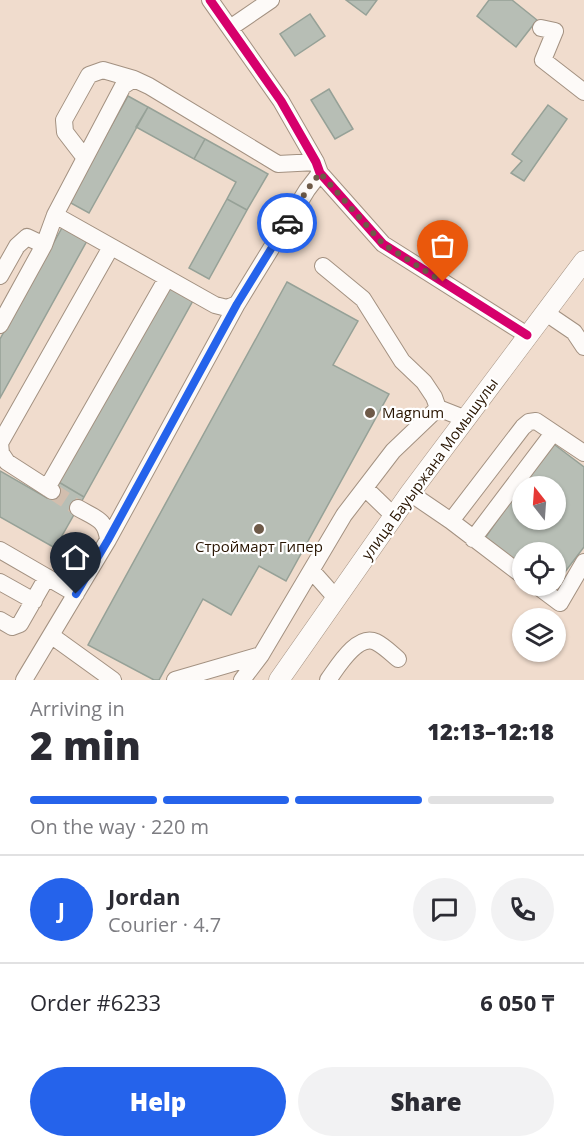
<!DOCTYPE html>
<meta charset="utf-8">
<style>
body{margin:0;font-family:"Open Sans",sans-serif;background:#f2f2f3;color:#2b2b33;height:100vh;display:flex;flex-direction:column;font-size:22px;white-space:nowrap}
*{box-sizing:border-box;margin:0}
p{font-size:20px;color:#7c7c81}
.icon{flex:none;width:33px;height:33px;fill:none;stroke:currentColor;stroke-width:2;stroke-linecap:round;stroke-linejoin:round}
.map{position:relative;height:680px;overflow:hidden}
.side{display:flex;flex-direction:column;background:#fff;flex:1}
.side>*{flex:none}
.needle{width:39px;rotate:343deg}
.controls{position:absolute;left:512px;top:476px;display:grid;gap:12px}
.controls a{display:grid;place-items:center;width:54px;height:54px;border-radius:50%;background:#fff;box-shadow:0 2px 4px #0004;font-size:30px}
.pin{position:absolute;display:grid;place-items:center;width:51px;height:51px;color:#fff;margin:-62px -26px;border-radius:50% 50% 50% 0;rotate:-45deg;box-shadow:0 0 6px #0007}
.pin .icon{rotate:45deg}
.courier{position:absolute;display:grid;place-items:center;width:60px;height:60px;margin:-30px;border:4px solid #2563eb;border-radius:50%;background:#fff;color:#222;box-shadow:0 2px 8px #0007}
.summary em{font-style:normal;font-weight:800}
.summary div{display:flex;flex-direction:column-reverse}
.summary{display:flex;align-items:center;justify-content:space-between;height:102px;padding:0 30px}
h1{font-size:39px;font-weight:800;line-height:45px}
.bar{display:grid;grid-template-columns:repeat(4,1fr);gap:9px 6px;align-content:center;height:72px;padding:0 30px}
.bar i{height:8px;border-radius:4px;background:#e1e1e2}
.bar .on{background:#2563eb}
.bar p{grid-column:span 4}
.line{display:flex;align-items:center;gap:15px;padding:0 30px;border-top:2px solid #e1e1e2}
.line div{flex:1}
.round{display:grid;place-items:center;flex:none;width:63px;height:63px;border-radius:32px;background:#f2f2f3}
.action{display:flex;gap:12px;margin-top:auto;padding:12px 30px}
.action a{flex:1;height:69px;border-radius:36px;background:#2563eb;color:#fff;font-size:24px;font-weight:800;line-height:69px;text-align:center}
.action a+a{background:#f2f2f3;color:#2b2b33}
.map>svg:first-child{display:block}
.building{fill:#b7beb5;stroke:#96a197;stroke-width:1.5;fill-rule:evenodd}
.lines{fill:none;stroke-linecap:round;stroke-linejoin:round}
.minor-tunnel{stroke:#d2beae;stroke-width:16;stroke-dasharray:16 8;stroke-linecap:butt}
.minor-casing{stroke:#a39181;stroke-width:18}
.major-casing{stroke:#a39181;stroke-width:21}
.minor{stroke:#fdfaf8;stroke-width:16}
.major{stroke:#fdfaf8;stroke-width:20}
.cycleway-casing{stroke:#fff;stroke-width:13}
.cycleway{stroke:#d6006c;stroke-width:9}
.done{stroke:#6e5a48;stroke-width:6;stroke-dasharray:0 10.8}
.route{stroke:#2563eb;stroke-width:8}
.poi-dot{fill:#6e5a48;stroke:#fff;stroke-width:2}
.labels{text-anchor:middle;stroke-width:4.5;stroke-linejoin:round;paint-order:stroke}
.poi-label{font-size:15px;fill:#281401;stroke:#fff;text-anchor:start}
.street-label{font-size:15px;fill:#281401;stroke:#fff}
</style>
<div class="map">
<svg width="584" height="680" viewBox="0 0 584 680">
<rect width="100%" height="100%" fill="#f0dccd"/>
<path class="building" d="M 346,0 L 377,0 L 366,15 Z
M 489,0 L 512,0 L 537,20 L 516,47 L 477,16 Z
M 310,14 L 325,36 L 295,56 L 280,34 Z
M 329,89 L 353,129 L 335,139 L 311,100 Z
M 128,96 L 148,107 L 89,213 L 69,202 Z
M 548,105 L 567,119 L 524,181 L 511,173 L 522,161 L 512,154 Z
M 148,107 L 205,139 L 194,159 L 136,127 Z
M 205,139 L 268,174 L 247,210 L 227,199 L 236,182 L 194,159 Z
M 227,199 L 247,210 L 209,279 L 189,268 Z
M 63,226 L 88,239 L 0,398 L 0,339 Z
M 287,282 L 358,321 L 333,365 L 389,394 L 286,581 L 259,566 L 231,615 L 203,599 L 159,680 L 154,680 L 88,645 Z
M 169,284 L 195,297 L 84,497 L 57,481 Z
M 551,442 L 584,467 L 584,547 L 555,585 L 555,552 L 522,552 L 522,570 L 483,541 ZM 522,486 L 555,486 L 555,519 L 522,519 Z
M 0,471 L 47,498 L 57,481 L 84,497 L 55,548 L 0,517 Z"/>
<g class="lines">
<path class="minor-tunnel" d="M 52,491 L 78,508"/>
<g class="minor-casing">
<path id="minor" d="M 210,0 L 281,101 L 316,162 L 320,173 L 383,244 L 527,335
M 230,28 L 271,0
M 541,28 L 555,31 L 543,60 L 584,92
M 85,158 L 65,132 L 64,120 L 89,75 L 103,70 L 134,79
M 55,215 L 215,305 L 227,308 L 237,304
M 323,266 L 363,299 L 402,361 L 424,382 L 434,397 L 438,408
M 0,276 L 17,246 L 27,237 L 44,245
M 546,313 L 574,332 L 584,347
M 0,325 L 44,245 L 55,215 L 123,86 L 134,79 L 149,86 L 278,164 L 316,162
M 47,488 L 167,278
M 365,488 L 394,516
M 52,491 L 7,462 L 1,453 L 0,443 L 111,247
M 410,493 L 451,521 L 522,575
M 78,508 C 95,518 106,519 108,540
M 451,521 L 523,427 L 529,422 L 536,421 L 584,453
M 473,539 L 553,433
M 0,550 L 76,594
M 312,571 L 336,598
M 0,582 L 34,601
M 536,585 L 560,603 L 584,562
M 0,620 L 12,627 L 20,624 L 47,577
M 52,636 L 113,680
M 24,680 L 108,540 L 237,304 L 307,190 L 320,173
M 175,680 L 261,655
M 242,680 L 261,655 L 344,515 L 393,451 L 438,408 L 466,419
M 328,680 C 337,668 357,633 376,642 C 384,646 391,653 398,659"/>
</g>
<g class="major-casing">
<path id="major" d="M 279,680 L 410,493 L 584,261"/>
</g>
<use href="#minor" class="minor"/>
<use href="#major" class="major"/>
<g class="cycleway-casing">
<path id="cycleway" d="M 210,0 L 281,101 L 316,162 L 320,173 L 383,244 L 527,335"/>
</g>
<use href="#cycleway" class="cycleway"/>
</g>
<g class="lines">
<path class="done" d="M 287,223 L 307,190 L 320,173 L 383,244 L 443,282"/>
<path class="route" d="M 76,594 L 108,540 L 237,304 L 287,223"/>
</g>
<g class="poi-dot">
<circle cx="370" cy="413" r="6"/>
<circle cx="259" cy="529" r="6"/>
</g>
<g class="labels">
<g class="poi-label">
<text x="382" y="418">Magnum</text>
<text x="259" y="552" text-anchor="middle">Строймарт Гипер</text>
</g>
<g class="street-label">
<text transform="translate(430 469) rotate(-54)" y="5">улица Бауыржана Момышулы</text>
</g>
</g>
</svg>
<div class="controls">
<a><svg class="needle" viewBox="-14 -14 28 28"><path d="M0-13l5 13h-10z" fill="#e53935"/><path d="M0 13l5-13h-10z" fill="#7c7c81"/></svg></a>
<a><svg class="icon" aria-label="locate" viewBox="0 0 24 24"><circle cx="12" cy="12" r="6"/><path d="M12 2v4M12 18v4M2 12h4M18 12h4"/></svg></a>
<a><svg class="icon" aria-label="layers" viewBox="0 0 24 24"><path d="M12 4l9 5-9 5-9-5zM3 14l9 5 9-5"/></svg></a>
</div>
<div class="pin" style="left:443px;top:282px;background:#ea580c"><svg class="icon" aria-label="bag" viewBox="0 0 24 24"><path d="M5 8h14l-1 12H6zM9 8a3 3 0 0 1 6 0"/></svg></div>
<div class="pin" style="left:76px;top:594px;background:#1f2937"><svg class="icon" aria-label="home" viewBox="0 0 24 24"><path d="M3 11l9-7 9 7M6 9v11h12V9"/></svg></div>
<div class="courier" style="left:287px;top:223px"><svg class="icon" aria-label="car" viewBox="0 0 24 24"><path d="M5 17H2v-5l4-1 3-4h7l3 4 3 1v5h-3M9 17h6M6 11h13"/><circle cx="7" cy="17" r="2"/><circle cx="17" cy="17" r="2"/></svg></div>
</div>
<section class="side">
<div class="summary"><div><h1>2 min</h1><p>Arriving in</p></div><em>12:13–12:18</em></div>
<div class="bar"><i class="on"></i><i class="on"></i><i class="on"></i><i></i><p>On the way · 220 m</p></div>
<div class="line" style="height:108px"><b class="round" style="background:#2563eb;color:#fff">J</b><div><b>Jordan</b><p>Courier · 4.7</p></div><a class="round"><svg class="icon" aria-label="chat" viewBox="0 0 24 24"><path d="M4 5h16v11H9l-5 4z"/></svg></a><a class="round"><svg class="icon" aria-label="phone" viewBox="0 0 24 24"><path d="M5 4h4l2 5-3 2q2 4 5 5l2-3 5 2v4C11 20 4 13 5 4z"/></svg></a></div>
<div class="line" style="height:78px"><div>Order #6233</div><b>6 050 ₸</b></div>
<div class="action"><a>Help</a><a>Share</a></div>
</section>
